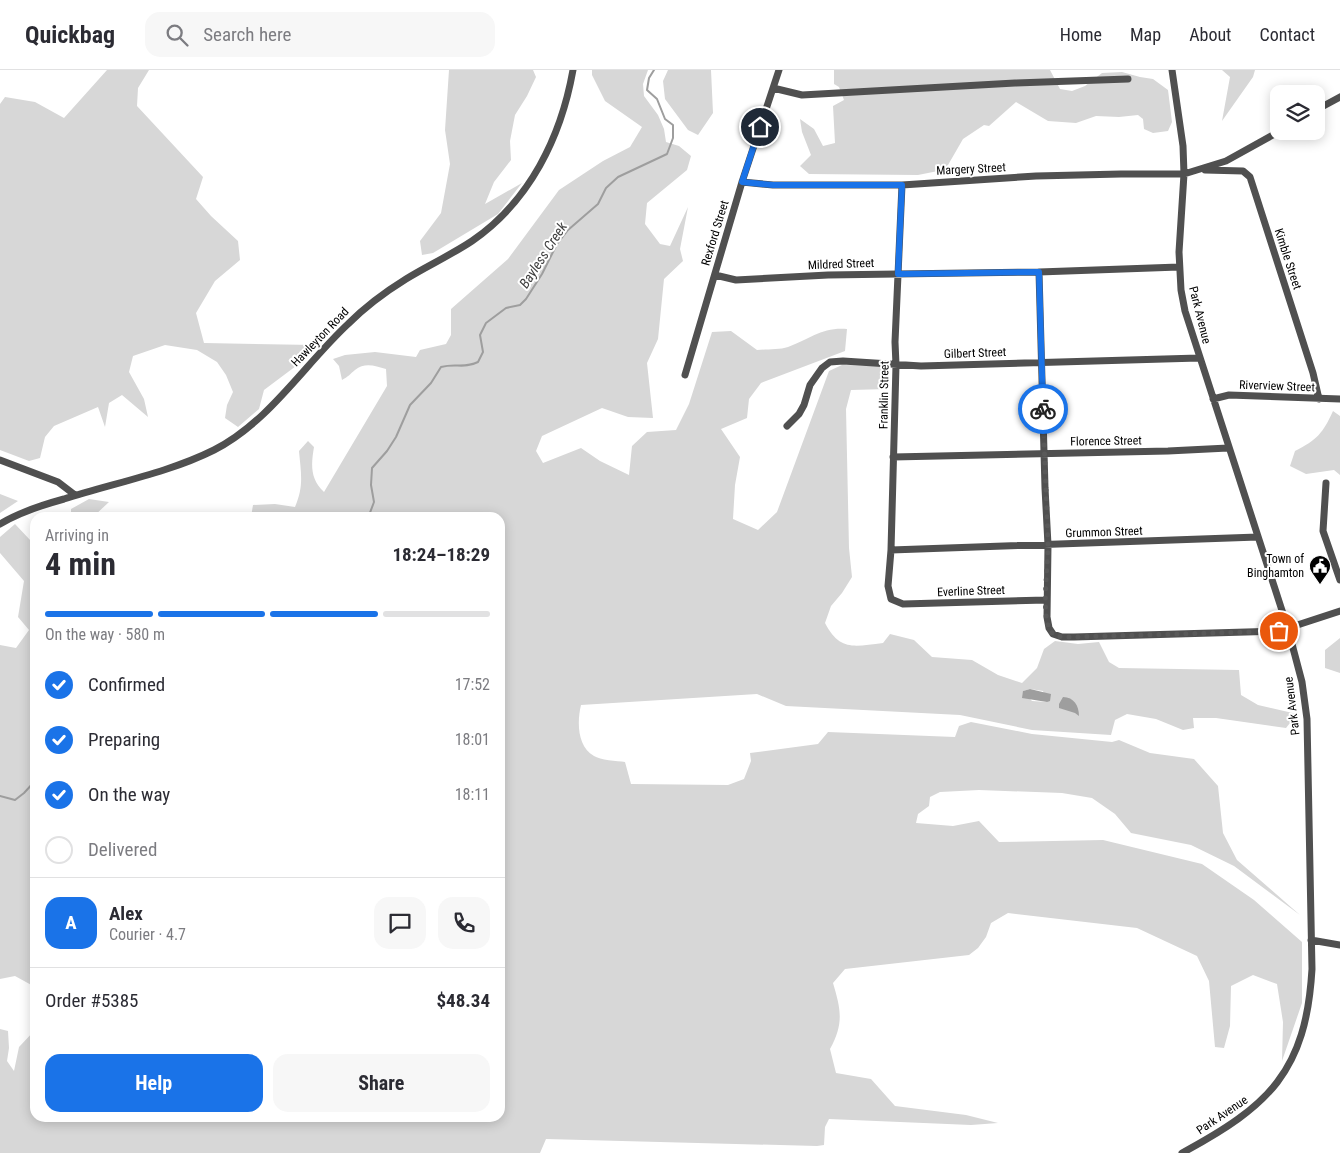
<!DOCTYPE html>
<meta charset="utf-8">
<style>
body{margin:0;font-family:"Roboto Condensed",sans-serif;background:#f7f7f7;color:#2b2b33;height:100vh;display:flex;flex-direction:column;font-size:19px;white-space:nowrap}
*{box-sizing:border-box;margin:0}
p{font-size:16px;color:#7c7c81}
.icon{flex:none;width:28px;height:28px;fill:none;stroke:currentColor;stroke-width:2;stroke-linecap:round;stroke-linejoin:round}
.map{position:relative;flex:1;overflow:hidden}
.details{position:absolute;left:30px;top:442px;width:475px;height:610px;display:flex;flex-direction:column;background:#fff;border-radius:15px;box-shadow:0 2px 12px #0003}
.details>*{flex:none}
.controls{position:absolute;left:1270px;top:15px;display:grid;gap:10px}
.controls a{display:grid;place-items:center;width:55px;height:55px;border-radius:10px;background:#fff;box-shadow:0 2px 12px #0003;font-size:25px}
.pin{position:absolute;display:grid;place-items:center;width:42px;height:42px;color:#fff;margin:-21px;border:2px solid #fff;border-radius:50%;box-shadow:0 1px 5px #0007}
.courier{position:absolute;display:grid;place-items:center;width:50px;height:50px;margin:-25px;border:4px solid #1a73e8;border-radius:50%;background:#fff;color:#222;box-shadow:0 1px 6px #0007}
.overview em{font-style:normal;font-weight:700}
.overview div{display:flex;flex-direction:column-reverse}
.overview{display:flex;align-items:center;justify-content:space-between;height:85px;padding:0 15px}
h1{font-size:32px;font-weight:700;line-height:38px}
.bar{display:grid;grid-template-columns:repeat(4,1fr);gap:8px 5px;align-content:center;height:60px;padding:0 15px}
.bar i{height:6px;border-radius:4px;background:#e1e1e2}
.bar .current{background:#1a73e8}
.bar p{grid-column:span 4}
.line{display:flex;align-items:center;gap:12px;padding:0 15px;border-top:1px solid #e1e1e2}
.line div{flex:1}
.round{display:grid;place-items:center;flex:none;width:52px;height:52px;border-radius:15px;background:#f7f7f7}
ol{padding:0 15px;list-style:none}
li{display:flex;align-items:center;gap:15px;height:55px}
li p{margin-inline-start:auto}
li .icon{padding:5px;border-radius:50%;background:#1a73e8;color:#fff;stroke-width:4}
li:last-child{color:#7c7c81}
li i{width:28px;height:28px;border:2px solid #e1e1e2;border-radius:50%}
.cta{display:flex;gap:10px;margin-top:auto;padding:10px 15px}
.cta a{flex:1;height:58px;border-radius:15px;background:#1a73e8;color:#fff;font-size:20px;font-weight:700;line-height:58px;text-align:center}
.cta a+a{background:#f7f7f7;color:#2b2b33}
header{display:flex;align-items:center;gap:30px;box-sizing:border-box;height:70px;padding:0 25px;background:#fff;border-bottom:1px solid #e1e1e2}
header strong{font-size:24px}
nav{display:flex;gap:28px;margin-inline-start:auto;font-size:18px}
.search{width:350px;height:45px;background:#f7f7f7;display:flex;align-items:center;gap:12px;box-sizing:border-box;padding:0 18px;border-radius:15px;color:#7c7c81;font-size:19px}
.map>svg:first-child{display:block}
.green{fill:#d7d7d7;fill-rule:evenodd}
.water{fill:#9e9e9e}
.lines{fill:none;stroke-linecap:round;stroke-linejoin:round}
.stream{stroke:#9e9e9e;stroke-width:2}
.minor{stroke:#505050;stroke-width:7}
.done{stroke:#595959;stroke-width:5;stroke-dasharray:0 9}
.route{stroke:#1a73e8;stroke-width:6}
.labels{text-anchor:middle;stroke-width:4;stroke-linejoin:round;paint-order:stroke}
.street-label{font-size:12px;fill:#000;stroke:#fff}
.poi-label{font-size:12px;fill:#000;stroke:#fff;text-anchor:end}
.water-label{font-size:14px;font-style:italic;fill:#3f3f3f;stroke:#fff}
</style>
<header>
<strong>Quickbag</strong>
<div class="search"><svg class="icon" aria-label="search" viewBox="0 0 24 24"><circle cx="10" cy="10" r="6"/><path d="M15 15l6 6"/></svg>Search here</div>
<nav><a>Home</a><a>Map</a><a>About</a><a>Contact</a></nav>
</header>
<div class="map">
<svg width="1340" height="1083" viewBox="0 0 1340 1083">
<rect width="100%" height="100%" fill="#fff"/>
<path class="green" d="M 107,0 L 149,0 L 138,18 L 137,36 L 203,107 L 196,129 L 211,146 L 238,171 L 240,190 L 215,211 L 196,243 L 204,273 L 314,275 L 296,296 L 264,320 L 259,339 L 238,357 L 225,348 L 227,335 L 233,322 L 226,305 L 217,292 L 197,280 L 165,275 L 133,286 L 129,302 L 144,329 L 148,347 L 122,325 L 109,333 L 105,357 L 98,337 L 54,356 L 45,367 L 40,388 L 29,391 L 0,380 L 0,34 L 5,27 L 35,32 L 64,48 Z
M 449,0 L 533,0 L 536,7 L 527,26 L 515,45 L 510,71 L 511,90 L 494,112 L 485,134 L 522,113 L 498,144 L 433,183 L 422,185 L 420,171 L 441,143 L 450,94 L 445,60 Z
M 592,0 L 648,0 L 643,14 L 644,26 L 658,45 L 664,59 L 666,72 L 679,76 L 691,86 L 687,100 L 647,133 L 645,154 L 660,174 L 670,176 L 688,137 L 680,179 L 683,191 L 664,209 L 658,269 L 647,293 L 653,348 L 628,347 L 602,338 L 542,366 L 536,381 L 543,393 L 581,378 L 600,391 L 629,405 L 632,376 L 647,362 L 676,360 L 689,334 L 712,262 L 731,261 L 757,280 C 766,279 779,280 788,277 C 810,269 822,257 847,259 L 845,281 L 761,313 L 749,329 L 747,348 L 721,359 L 740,387 L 735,415 L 733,449 L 758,460 L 777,442 L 829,301 L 842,295 L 888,296 L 888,319 L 851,320 L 846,339 L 849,478 L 852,507 L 842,523 L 831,536 L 825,553 C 840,582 855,576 883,573 L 890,564 L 914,570 L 932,587 L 972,590 L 998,605 L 1022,613 L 1037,598 L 1044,579 L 1055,571 L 1078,574 L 1099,572 L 1109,592 L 1119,598 L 1239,600 L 1241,625 L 1258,635 L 1297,644 L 1286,658 L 1216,648 L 1193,648 L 1194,658 L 1183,660 L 1156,649 L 1127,644 L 1115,650 L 1111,665 L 1032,660 L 960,645 L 786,636 L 757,624 L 581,635 C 577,652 577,676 594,686 C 600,690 617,691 625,692 L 631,714 L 728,715 L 744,709 L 751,691 L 750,683 L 818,674 L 828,662 L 955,667 L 959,656 L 971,652 L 1032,664 L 1112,672 L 1119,670 L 1150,683 L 1194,689 L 1218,716 L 1223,763 L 1237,790 L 1300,845 L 1234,796 L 1191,775 L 1131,763 L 1115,744 L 1092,728 L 1062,723 L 979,720 L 940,722 L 930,727 L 929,736 L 918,744 L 916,753 L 953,756 L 979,751 L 999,772 L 1103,770 L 1202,794 L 1254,830 L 1302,872 L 1302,933 L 1282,991 L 1283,952 L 1277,914 L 1253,905 L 1231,916 L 1230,956 L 1224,978 L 1215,977 L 1209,911 L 1197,886 L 1137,858 L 1008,843 L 991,853 L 986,867 L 978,878 L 969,885 L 845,899 L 833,913 C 841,940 844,953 830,979 L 836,1003 L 871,1009 L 895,1036 L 966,1045 L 998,1053 L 971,1055 L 829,1049 L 825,1057 L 824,1075 L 817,1076 L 546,1069 L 540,1083 L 0,1083 L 0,959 L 8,961 L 9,978 L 7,991 L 14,1001 L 19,977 L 35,960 L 35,1048 L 500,1048 L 500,448 L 251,447 L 253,435 L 275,434 L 295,437 C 304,416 301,404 299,381 L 308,371 L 314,377 C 311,395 310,409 324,422 L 387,316 L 386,299 C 375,296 365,292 355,300 C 350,304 348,307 342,310 L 339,296 L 333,289 L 345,285 L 375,282 L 416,287 L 420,280 L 446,274 L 451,265 L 451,239 L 508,189 L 559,120 L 603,91 L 630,77 L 642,57 L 605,31 L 592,5 ZM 1030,619 L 1043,621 L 1047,632 L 1032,631 L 1023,621 Z
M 668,0 L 711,0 L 713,43 L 698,65 L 688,60 L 665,29 L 663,11 Z
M 834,0 L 1050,0 L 1060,19 L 1072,21 L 1085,16 L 1102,3 L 1122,2 L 1140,7 L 1153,9 L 1168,20 L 1172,52 L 1168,61 L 1153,63 L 1144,59 L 1143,49 L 1138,45 L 1119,47 L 1096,46 L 1076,53 L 1048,51 L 1016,32 L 989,56 L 984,55 L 963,69 L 948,95 L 938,101 L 918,105 L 809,104 L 800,96 L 811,85 L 802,62 L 800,49 L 814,59 L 823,76 L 835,73 L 833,36 L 844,30 L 839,17 L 834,14 Z
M 1222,0 L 1255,0 L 1253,7 L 1222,51 L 1230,7 Z
M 1333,341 L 1340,346 L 1340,405 L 1334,400 L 1306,404 L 1290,396 L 1295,381 C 1317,370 1323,363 1333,341 Z
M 0,424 L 18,431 L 0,443 Z
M 89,429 L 109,432 L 93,447 L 71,447 L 71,439 Z
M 15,454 L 31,471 L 35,472 L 35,917 L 15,906 L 0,909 L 0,575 L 16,578 L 29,560 L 18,547 L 24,511 L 0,483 L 0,467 Z
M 1340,568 L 1340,603 L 1325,598 L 1325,580 Z"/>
<path class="water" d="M 1030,619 L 1051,624 L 1050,631 L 1047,632 L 1022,628 L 1023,621 Z
M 1063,627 C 1074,627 1079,636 1079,646 L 1075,643 L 1059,638 L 1059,634 Z"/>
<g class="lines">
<path class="stream" d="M 368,448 L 374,432 L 371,415 L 372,398 L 387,381 L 396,367 L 410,335 L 431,313 L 441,297 C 456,293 464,299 478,292 L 483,282 L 480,265 L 486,253 L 506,238 L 520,235 L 526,229 L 542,204 L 557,174 L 568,160 L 598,134 L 606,118 L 618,107 L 667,84 L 673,68 L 673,55 L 665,49 L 657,29 L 647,20 L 649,8 L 654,0
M 0,726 L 15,730 L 24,723 L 35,711"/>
<path class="minor" d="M 1172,0 L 1183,76 L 1184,104 L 1179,182 L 1181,220 L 1185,241 L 1288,559 L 1302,612 L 1307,649 L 1312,899 C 1306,1002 1269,1036 1182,1083
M 773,18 L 802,25 L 1015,13 L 1128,9
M 1316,40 L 1340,27
M 1205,100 L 1243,101 L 1250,107 L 1313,303 L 1319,329
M 742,112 L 773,115 L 902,115 L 1036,106 L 1121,104 L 1184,104 L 1226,91 L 1280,61
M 902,115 L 895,272 L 896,295 L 891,480 L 888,516 L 891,529 L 903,534 L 1046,530
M 1039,202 L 1045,418 L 1048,475 L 1047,547 L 1049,558 L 1053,564 L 1062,567 L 1074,567 L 1279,561 L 1340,541
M 715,205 L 736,210 L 828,205 L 1039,202 L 1179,197
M 685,305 L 742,112 L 779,0
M 1213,329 L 1229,325 L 1340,329
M 787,356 L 799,344 L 804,335 L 810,315 L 822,298 L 830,292 L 843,291 L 921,296 L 1199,288
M 893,387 L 1168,381 L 1228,378
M 0,390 L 58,412 L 75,425
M 1326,413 L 1323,461 L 1340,510
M 0,454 C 20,442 42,435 64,429 C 114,413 168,403 214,380 C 269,352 304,295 348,254 C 365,237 385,222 406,209 C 427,196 451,185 472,171 C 530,131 561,67 573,0
M 891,480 L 1258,467
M 1311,870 L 1340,875"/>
</g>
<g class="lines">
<path class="done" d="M 1043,339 C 1044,385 1047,430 1048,476 C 1048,497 1041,544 1050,560 C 1054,568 1066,567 1074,567 L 1279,561"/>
<path class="route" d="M 760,57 L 742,112 L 773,115 L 902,115 L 898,204 L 1039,202 L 1043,339"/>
</g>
<defs>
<g id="civic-pin" transform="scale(1.125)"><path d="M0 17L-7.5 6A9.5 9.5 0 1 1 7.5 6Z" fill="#000" stroke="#fff"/><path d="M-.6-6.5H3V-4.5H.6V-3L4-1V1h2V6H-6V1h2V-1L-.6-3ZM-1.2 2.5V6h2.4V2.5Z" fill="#fff"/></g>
</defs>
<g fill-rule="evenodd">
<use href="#civic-pin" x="1320" y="496"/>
</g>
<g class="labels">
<g class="street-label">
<text transform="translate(971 99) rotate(-3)" y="4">Margery Street</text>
<text transform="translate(715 163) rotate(-73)" y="4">Rexford Street</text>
<text transform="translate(1288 189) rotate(72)" y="4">Kimble Street</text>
<text transform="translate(841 194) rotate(-2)" y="4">Mildred Street</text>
<text transform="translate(1200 245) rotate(76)" y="4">Park Avenue</text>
<text transform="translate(320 267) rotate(-46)" y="4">Hawleyton Road</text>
<text transform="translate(975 283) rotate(-2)" y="4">Gilbert Street</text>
<text transform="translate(1277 316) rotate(2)" y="4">Riverview Street</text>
<text transform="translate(884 325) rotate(-89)" y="4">Franklin Street</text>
<text transform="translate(1106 371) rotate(-1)" y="4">Florence Street</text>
<text transform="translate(1104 462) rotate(-2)" y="4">Grummon Street</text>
<text transform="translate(971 521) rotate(-2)" y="4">Everline Street</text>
<text transform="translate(1292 636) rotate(-97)" y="4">Park Avenue</text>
<text transform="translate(1222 1045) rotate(-34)" y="4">Park Avenue</text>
</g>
<g class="poi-label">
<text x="1304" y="493">Town of<tspan x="1304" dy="14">Binghamton</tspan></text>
</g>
<g class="water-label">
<text transform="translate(543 185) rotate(-57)" y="5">Bayless Creek</text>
</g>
</g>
</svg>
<div class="controls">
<a><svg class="icon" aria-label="layers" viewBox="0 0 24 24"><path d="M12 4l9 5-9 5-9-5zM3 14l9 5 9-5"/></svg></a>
</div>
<div class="pin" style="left:1279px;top:561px;background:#ea580c"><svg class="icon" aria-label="bag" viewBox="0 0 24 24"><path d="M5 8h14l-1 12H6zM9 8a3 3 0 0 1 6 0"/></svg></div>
<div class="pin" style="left:760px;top:57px;background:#1f2937"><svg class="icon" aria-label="home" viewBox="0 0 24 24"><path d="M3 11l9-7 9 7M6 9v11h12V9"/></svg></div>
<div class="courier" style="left:1043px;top:339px"><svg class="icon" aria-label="bike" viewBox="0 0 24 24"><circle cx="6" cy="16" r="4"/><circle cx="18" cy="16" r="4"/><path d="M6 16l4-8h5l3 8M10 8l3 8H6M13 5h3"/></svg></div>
<section class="details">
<div class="overview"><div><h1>4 min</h1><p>Arriving in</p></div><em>18:24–18:29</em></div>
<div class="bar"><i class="current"></i><i class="current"></i><i class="current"></i><i></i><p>On the way · 580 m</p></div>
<ol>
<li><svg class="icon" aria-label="check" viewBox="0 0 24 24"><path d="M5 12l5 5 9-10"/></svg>Confirmed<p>17:52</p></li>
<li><svg class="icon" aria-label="check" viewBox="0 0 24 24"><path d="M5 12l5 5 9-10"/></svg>Preparing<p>18:01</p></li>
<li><svg class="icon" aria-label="check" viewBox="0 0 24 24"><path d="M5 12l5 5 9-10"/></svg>On the way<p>18:11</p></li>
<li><i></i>Delivered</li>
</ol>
<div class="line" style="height:90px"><b class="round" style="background:#1a73e8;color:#fff">A</b><div><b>Alex</b><p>Courier · 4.7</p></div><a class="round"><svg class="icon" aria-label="chat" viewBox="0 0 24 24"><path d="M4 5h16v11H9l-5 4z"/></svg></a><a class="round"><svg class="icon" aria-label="phone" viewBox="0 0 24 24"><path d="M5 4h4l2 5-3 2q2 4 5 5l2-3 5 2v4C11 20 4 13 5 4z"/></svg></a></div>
<div class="line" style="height:65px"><div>Order #5385</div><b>$48.34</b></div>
<div class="cta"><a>Help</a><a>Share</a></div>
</section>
</div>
